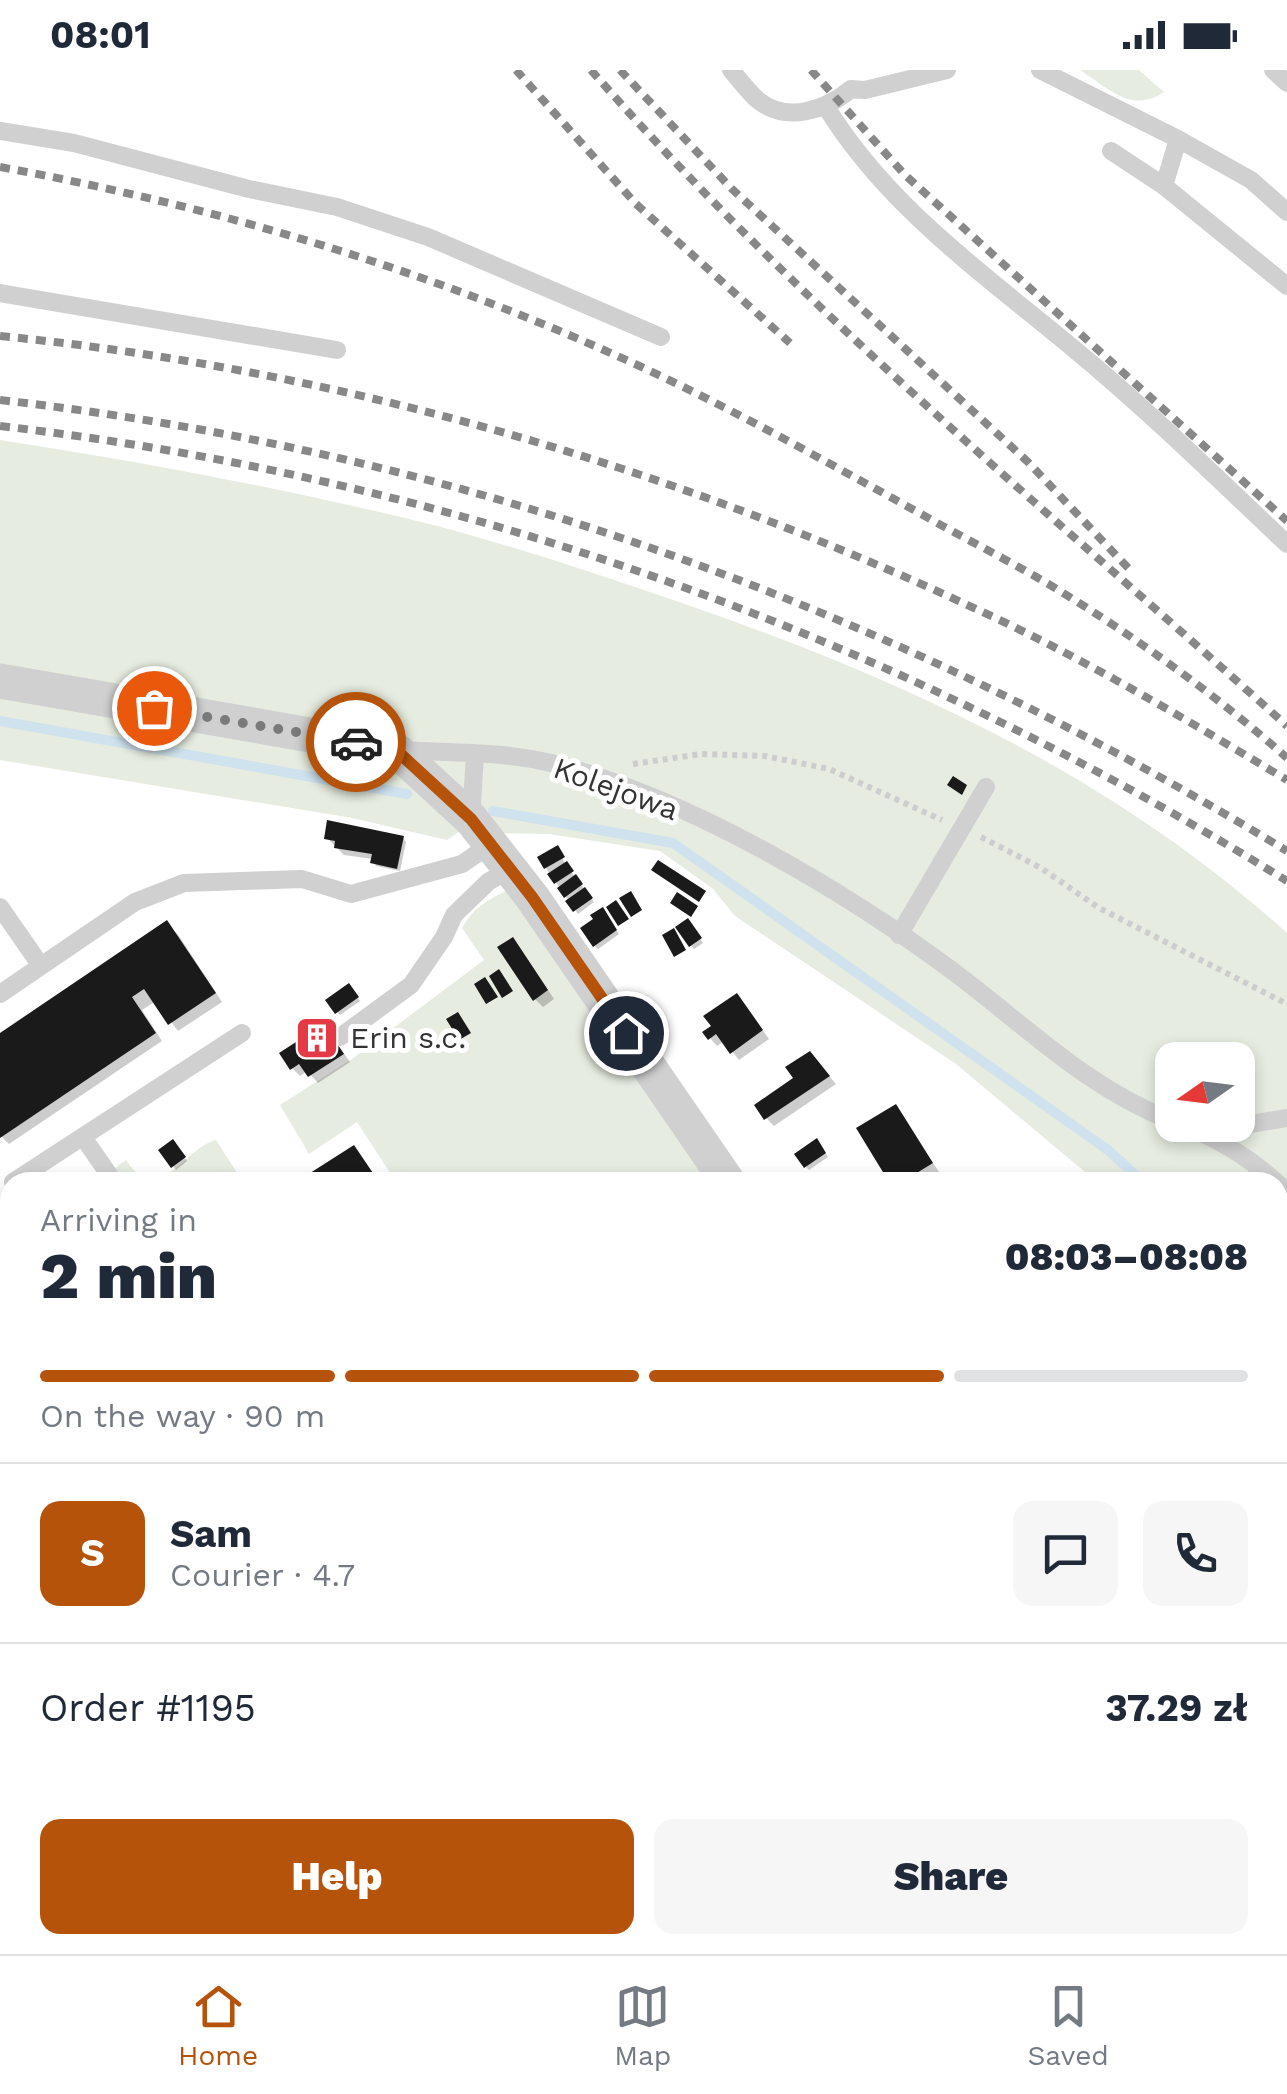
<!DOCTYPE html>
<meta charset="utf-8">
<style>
body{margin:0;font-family:"Work Sans",sans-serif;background:#f6f6f7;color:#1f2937;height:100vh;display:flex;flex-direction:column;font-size:38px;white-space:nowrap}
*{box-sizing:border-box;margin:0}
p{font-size:32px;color:#747a83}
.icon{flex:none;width:55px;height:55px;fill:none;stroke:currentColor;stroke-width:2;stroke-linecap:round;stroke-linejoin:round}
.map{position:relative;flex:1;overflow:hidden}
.drawer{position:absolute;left:0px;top:1102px;width:1288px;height:782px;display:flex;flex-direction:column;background:#fff;border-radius:30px 30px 0 0;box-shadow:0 5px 15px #0003}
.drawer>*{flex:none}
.needle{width:65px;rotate:256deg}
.buttons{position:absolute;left:1155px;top:972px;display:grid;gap:20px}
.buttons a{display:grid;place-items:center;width:100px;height:100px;border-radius:20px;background:#fff;box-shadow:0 5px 15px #0003;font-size:50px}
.pin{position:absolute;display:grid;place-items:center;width:85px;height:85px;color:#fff;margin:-42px;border:5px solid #fff;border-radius:50%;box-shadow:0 2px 10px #0007}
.courier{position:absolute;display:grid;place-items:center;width:100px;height:100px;margin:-50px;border:8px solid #b45309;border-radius:50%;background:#fff;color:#222;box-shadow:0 2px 12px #0007}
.overview em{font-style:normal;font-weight:800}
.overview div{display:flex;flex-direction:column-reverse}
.overview{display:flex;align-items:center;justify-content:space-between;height:170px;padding:0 40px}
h1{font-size:65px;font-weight:800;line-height:75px}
.bar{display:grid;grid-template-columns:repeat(4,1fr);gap:15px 10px;align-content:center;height:120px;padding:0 40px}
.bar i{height:12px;border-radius:8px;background:#e0e1e3}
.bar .selected{background:#b45309}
.bar p{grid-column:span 4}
.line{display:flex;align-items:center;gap:25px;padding:0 40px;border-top:2px solid #e0e1e3}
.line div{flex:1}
.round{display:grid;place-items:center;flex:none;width:105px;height:105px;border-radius:20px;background:#f6f6f7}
.button{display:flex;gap:20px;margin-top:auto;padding:20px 40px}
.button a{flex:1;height:115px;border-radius:20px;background:#b45309;color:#fff;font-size:40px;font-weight:800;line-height:115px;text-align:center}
.button a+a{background:#f6f6f7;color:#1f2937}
.status{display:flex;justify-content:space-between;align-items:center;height:70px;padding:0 50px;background:#fff;direction:ltr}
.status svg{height:28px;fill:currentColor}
.menu{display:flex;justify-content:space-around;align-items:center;height:140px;border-top:2px solid #e0e1e3;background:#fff;font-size:28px;color:#747a83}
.menu a{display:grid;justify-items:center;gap:5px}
.menu .selected{color:#b45309}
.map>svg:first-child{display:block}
.green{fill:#e6ecdf;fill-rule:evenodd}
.shadow{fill:#0003}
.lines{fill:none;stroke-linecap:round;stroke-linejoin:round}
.stream{stroke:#cfe2ee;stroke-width:10}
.building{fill:#1a1a1a}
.path{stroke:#cdcdcd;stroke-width:6;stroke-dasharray:5 5;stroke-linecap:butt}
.service{stroke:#d0d0d0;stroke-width:18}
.minor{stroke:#d0d0d0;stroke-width:35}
.tertiary{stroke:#d0d0d0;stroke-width:45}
.rail{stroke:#888;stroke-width:8;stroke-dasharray:10 8;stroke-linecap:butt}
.done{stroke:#7a7a7a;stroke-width:10;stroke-dasharray:0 18}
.route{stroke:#b45309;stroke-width:12}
.labels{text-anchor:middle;stroke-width:10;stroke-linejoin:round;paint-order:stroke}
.street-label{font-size:30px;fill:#333;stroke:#fff}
.poi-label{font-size:30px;fill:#333;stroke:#fff;text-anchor:start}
</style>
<div class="status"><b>08:01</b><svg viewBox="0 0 49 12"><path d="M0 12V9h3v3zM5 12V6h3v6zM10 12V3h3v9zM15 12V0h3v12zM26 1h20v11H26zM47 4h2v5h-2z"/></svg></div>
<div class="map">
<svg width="1287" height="1884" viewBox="0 0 1287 1884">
<rect width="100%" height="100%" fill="#fff"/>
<path class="green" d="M 1080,0 L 1139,0 L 1164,22 C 1131,44 1110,19 1080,0 Z
M 0,370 C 144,392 288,419 429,454 C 515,476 599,505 682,533 C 903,609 1112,705 1287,863 L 1287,1361 L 1278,1367 L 1278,1112 L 1097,1112 L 956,994 L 735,846 L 713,819 L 660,781 L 549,764 L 498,763 L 416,674 L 0,598 ZM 1172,990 L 1238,990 L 1238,1055 L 1172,1055 Z
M 0,624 L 367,687 L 402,702 L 460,761 L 447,770 L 352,748 L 0,690 Z
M 508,820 L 714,1112 L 396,1112 L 357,1052 L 309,1084 L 280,1035 L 352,989 L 484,890 L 462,858 C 473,838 487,830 508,820 Z
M 216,1070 L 243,1112 L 125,1112 L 115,1098 L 126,1090 C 158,1140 186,1076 216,1070 Z
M 1287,1635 L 1287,1849 L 1282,1843 L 1278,1843 L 1278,1641 Z
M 519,1875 L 570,1875 L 573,1879 L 579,1875 L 660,1875 L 647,1884 L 524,1884 Z
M 876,1875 L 1100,1875 L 1089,1884 L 882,1884 Z"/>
<path class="shadow" d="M 327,768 L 403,768 L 406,772 L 400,801 L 376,796 L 373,789 L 344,785 Z
M 561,782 L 564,792 L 594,832 L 578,844 L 546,798 Z
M 605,843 L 619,864 L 598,879 L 595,876 Z
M 167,854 L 179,866 L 222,932 L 178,961 L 156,931 L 142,940 L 162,971 L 9,1074 L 0,1065 L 0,966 Z
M 691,855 L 703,873 L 694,879 L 679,858 Z
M 520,878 L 554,929 L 543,937 L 535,929 Z
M 352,919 L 360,931 L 340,945 L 337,942 Z
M 744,934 L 769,969 L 739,990 L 724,971 L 717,976 L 710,968 Z
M 331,965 L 350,992 L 318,1013 L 307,1001 L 300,1006 L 292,998 Z
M 819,994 L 836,1014 L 774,1056 L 766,1048 Z
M 896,1037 L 939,1102 L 922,1112 L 892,1112 L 859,1059 Z
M 820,1075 L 828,1087 L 809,1100 L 806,1097 Z
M 176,1076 L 187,1091 L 176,1100 L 173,1096 Z
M 10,1386 L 10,1471 L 0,1478 L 0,1393 Z
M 1278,1601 L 1287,1615 L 1287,1626 L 1278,1633 Z
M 10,1696 L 10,1738 L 0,1743 L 0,1703 Z
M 101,1875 L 146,1875 L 152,1884 L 107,1884 Z"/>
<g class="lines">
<path class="stream" d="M 0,651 L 407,724
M 493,741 L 673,773 L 1108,1080 L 1143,1112"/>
</g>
<path class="building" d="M 953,706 L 967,715 L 962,725 L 947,715 Z
M 327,750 L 404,766 L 397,799 L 370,793 L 372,784 L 334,778 L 335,771 L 324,769 Z
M 558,775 L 565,787 L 544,799 L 537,787 Z
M 658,790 L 706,821 L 699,832 L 651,800 Z
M 567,791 L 574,801 L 554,814 L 547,804 Z
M 576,804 L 583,814 L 564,828 L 557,818 Z
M 585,817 L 593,828 L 573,842 L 565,831 Z
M 631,821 L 642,840 L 631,847 L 619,828 Z
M 677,822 L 698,836 L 691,847 L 670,833 Z
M 616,830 L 629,849 L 618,856 L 606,837 Z
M 603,837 L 617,860 L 593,877 L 580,858 L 593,849 L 590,845 Z
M 688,848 L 702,868 L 689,877 L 675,857 Z
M 167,850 L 216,923 L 168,955 L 144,919 L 132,927 L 156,963 L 0,1068 L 0,963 Z
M 674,858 L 686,880 L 674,887 L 662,865 Z
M 513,867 L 548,920 L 533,931 L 497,877 Z
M 499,899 L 513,921 L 502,928 L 489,906 Z
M 485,907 L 498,927 L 486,934 L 474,914 Z
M 349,913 L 359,927 L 335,944 L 325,930 Z
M 737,923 L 763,960 L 730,984 L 716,964 L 708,970 L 702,962 L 711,956 L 703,946 Z
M 458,942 L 471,963 L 459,970 L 446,949 Z
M 324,954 L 344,984 L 308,1007 L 299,994 L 290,1000 L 279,983 Z
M 810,981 L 830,1006 L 764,1050 L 754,1035 L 793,1008 L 785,997 Z
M 896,1034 L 933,1093 L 902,1112 L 889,1112 L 856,1058 Z
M 817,1068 L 826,1083 L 804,1098 L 794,1084 Z
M 173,1069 L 186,1087 L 171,1098 L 158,1080 Z
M 354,1075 L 379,1112 L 296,1112 Z
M 10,1383 L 10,1450 L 0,1457 L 0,1390 Z
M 10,1693 L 10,1724 L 0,1731 L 0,1700 Z
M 98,1875 L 144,1875 L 131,1884 L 104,1884 Z
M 159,1875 L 187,1875 L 193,1884 L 165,1884 Z
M 232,1875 L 258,1875 L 253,1878 L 253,1884 L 238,1884 Z
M 371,1875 L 414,1875 L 420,1884 L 358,1884 Z
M 800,1875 L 858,1875 L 864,1884 L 787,1884 Z"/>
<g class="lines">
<path class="path" d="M 633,694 L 701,684 L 765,686 L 829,699 L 942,750
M 981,767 L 1041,798 L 1099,838 L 1287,934
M 917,1884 L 917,1875
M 1088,1884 L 1121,1875"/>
<path class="service" d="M 731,0 C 740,10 749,23 759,31 C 787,53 826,40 851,19 L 865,20 L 947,0
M 1040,0 L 1178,69
M 1273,0 L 1287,13
M 825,35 C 886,136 984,204 1074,279 C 1148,340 1217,408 1287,474
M 0,61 L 74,73 L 249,119 L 337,137 L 428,167 L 661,267
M 1111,81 L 1164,116
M 1287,142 L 1251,110 L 1178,69 L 1164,116 L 1287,216
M 0,223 L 337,280
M 399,680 C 449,683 502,681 551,693 C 685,726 844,820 954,902 C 1026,956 1087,1018 1172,1051
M 471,749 L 475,685
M 0,837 L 41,896
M 899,865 L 986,717
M 0,924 L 135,832 L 184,813 L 302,809 L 351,824 L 462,794 L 491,774
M 340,967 L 411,915 L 444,867 L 454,845 L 488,812 L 510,799
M 1182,1055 C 1223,1070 1256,1092 1287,1122
M 1201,1062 L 1287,1048
M 83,1067 L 114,1112
M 13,1112 L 242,963
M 0,1141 L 10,1148
M 1278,1381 L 1287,1375
M 1278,1407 L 1287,1400
M 1278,1431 L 1287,1446
M 1278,1490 L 1287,1483
M 0,1491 L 10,1484
M 0,1552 L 10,1568
M 1278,1683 L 1287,1676
M 0,1684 L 10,1677
M 205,1875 L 211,1884
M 304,1884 L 317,1875"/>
<path class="minor" d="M 0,611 L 396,680 L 471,749 L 532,827 L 728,1112
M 0,1316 L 10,1310
M 487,1875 L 493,1884
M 1183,1875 L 1185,1884"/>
<path class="tertiary" d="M 1279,1884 L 1287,1884"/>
<path class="rail" d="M 516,0 L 636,134 L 790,273
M 591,0 C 801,240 1051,443 1287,656
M 620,0 L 732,119 L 1028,392 L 1130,500
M 811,0 L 905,105 L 1287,451
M 0,97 C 224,138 442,204 648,300 C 742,344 832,395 923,445 C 967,470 1012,492 1055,518 C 1134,566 1219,627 1287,688
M 0,266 C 351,301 693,403 1010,555 C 1105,601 1197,656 1287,710
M 0,330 C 465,383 889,538 1287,781
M 0,356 C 462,410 892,566 1287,811"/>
</g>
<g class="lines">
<path class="done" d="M 154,638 L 356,672"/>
<path class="route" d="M 356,672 L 396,680 L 471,749 L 532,827 L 626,963"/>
</g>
<defs>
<g id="building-square" transform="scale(2.25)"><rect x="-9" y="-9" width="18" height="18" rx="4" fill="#e63946" stroke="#fff"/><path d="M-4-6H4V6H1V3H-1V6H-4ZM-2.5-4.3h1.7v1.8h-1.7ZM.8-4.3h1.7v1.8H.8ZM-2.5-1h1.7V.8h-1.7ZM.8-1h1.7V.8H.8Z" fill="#fff"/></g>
</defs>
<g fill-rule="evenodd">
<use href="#building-square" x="317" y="968"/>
</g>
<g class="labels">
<g class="street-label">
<text transform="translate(616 719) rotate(20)" y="10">Kolejowa</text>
</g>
<g class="poi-label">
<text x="350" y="978">Erin s.c.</text>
</g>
</g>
</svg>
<div class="buttons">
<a><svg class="needle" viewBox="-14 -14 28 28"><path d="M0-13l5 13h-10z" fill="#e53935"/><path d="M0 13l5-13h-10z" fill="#747a83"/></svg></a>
</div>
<div class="pin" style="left:154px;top:638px;background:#ea580c"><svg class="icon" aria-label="bag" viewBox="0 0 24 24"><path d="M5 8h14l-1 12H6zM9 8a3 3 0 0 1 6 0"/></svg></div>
<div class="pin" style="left:626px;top:963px;background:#1f2937"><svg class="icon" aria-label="home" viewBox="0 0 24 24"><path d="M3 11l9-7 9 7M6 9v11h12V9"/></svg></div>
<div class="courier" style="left:356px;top:672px"><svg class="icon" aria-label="car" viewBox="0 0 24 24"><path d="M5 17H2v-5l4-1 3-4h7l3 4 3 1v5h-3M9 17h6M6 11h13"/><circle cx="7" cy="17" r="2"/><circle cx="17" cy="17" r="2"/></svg></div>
<section class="drawer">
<div class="overview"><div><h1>2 min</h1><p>Arriving in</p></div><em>08:03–08:08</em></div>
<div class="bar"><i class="selected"></i><i class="selected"></i><i class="selected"></i><i></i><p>On the way · 90 m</p></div>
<div class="line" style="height:180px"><b class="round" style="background:#b45309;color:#fff">S</b><div><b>Sam</b><p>Courier · 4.7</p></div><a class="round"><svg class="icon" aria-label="chat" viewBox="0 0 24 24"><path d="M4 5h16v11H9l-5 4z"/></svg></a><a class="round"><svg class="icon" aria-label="phone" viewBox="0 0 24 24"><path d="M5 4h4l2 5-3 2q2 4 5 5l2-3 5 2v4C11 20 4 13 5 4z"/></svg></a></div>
<div class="line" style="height:130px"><div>Order #1195</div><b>37.29 zł</b></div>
<div class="button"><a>Help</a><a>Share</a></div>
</section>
</div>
<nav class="menu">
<a class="selected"><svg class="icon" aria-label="home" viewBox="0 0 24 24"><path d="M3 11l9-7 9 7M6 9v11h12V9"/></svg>Home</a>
<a><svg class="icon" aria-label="map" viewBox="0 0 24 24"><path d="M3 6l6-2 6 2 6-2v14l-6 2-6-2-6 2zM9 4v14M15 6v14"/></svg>Map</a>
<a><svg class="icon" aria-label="saved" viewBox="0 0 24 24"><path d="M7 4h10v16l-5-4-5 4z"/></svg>Saved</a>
</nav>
